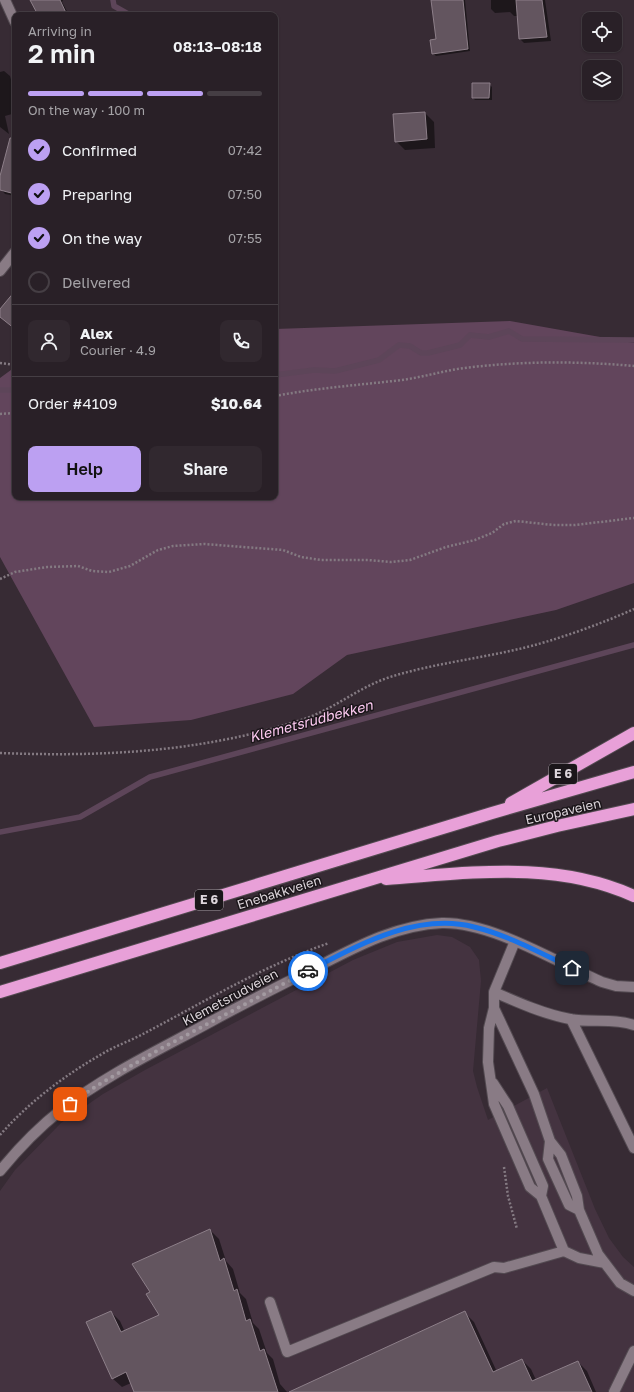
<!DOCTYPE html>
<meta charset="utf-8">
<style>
body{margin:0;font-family:"Golos Text",sans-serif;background:#31282f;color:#f1f3f6;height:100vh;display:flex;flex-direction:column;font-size:15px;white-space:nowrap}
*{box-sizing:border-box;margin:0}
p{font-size:13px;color:#a5a3a7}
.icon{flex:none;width:22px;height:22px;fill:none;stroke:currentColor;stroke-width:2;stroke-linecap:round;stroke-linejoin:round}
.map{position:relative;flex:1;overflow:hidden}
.drawer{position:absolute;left:12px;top:12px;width:266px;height:488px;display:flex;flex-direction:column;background:#292027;border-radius:8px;box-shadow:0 1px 3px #0004,0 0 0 1px #453e44}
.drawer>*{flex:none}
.tools{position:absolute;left:582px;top:12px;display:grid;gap:8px}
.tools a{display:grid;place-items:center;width:40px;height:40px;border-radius:8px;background:#292027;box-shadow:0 1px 3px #0004,0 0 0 1px #453e44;font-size:20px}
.pin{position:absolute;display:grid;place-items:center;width:34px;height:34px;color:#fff;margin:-17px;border-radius:8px;box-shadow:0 2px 6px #0006}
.courier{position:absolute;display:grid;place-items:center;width:40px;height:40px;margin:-20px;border:3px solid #1a73e8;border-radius:50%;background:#fff;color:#222;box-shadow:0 1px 5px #0007}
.head em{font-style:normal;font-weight:600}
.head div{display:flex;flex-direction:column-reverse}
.head{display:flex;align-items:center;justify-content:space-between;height:68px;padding:0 16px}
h1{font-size:26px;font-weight:600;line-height:30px}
.bar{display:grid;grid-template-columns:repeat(4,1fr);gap:6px 4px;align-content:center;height:48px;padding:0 16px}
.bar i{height:5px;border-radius:3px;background:#453e44}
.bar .selected{background:#bca0f2}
.bar p{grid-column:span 4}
.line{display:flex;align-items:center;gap:10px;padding:0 16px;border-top:1px solid #453e44}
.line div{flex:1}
.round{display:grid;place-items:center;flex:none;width:42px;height:42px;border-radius:8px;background:#31282f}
ol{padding:0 16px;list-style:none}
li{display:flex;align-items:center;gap:12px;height:44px}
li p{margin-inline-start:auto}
li .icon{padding:4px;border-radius:50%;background:#bca0f2;color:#111;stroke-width:4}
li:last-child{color:#a5a3a7}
li i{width:22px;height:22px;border:2px solid #453e44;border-radius:50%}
.primary-button{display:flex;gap:8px;margin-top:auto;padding:8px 16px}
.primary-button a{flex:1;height:46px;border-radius:8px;background:#bca0f2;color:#111;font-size:16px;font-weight:600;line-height:46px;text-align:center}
.primary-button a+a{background:#31282f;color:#f1f3f6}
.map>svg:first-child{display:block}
.built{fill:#443340}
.green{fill:#62455c}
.shadow{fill:#0007}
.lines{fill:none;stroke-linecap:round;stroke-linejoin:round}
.stream{stroke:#5d4559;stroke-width:5.5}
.building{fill:#63555f;stroke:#8d7f89}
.minor-casing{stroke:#534a51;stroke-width:12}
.highway-casing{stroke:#534a51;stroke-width:14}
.path{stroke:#847a82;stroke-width:2.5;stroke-dasharray:2 2;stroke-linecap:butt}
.minor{stroke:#897b85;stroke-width:10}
.highway{stroke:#e8a0d8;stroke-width:12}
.done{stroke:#a39aa1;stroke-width:4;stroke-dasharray:0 7.2}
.route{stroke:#1a73e8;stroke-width:5}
.labels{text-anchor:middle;stroke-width:3;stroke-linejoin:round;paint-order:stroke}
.shield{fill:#1b161a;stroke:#a39ca1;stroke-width:1}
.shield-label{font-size:12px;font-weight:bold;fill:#ddd5db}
.street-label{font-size:13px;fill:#ddd5db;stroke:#1b161a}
.water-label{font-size:14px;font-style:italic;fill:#fdcaf1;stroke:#1b161a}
</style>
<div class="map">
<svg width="634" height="1392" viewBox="0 0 634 1392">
<rect width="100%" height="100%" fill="#372b34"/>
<path class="built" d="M 437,935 L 452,937 L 470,947 L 479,960 L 481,981 L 473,1071 L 477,1087 L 488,1120 L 547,1088 L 595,1209 L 609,1238 L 623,1257 L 634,1267 L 634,1392 L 0,1392 L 0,1191 L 15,1170 L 61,1123 L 103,1094 L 145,1070 L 353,960 L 397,942 Z"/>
<path class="green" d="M 510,321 L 634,343 L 634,583 L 556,610 L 347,655 L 293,694 L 191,720 L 94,727 L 0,557 L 0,378 L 15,367 L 15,497 L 275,497 L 275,329 Z"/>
<path class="shadow" d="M 31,0 L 63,0 L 62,2 L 69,15 L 40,15 Z
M 433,0 L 465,0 L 470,51 L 436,56 L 433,53 L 437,40 Z
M 491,0 L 545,0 L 551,41 L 524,43 L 520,39 L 518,16 L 514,16 L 510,12 L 495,13 L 491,9 Z
M 4,71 L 10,76 L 15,93 L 15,110 L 11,111 L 12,114 L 5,116 L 9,134 L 0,127 L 0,72 Z
M 489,84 L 492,87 L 492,100 L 475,100 L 473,98 Z
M 425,113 L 434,122 L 435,148 L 405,150 L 396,141 Z
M 15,166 L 15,196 L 5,194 L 0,188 L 0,180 Z
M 210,1230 L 219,1239 L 226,1261 L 233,1269 L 240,1293 L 246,1299 L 253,1323 L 259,1329 L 267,1353 L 273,1359 L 280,1384 L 287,1392 L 136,1392 L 131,1383 L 122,1387 L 112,1378 L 111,1312 L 120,1321 L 125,1332 L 160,1316 L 151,1293 Z
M 465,1313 L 474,1322 L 497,1372 L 522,1360 L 531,1369 L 536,1380 L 578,1362 L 587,1371 L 596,1392 L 292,1392 Z"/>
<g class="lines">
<path class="stream" d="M 113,0 L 114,6 L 130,15
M 275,375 L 314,370 L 335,371 L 379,360 L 399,345 L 410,346 L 421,353 L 428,353 L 460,345 L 470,335 L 489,337 L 509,331 L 522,339 L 634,340
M 0,390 L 15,390
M 0,832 L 80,817 L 150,777 L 634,645"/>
</g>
<path class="building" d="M 30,0 L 60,0 L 67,15 L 38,15 Z
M 431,0 L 463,0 L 468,49 L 432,54 L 430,40 L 436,39 Z
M 516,0 L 542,0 L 547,37 L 519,39 Z
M 472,83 L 490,83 L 489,98 L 472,98 Z
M 425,112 L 427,139 L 395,142 L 393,114 Z
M 10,138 L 15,138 L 15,194 L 0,190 L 0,176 Z
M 15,291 L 15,329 L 0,317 L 0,309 Z
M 210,1229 L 220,1261 L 224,1258 L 234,1291 L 237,1289 L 246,1321 L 250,1319 L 260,1351 L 264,1349 L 278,1392 L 134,1392 L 126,1372 L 112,1379 L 86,1322 L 111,1311 L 121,1332 L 159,1315 L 146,1294 L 150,1292 L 132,1264 Z
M 465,1311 L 493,1372 L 522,1359 L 532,1381 L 578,1361 L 592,1392 L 289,1392 Z"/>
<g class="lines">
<g class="minor-casing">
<path id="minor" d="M 5,0 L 15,22
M 0,271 L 15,252
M 515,941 L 494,992 L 494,1008 L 534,1094 L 550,1141 L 561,1155 L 577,1196 L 579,1210 L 598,1254 L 620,1283 L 634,1291
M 494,992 C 519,1003 544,1014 570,1019 C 591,1023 614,1018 634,1025
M 571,1019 L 634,1148
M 493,1083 L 508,1106 L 543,1186 L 541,1196
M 550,1141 L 548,1159 L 569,1205 L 579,1210
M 0,1171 C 18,1149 38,1128 61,1110 C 107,1074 161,1049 212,1021 C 245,1003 279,986 313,969 C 354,948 395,925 442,923 C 492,922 556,962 602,982 L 616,986 L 634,987
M 564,1251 L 579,1258 L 605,1263
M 270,1302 L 287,1352 L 494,1267 L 504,1268 L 564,1251 L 541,1196 L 530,1187 L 494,1104 L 488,1062 L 489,1028 L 494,1008
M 614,1392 L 634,1351"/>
</g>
<g class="highway-casing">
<path id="highway" d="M 511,803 L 634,733
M 386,879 C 470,873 555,860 634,896
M 0,963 L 492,813 L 634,772
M 0,992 L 498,841 L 557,826 L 634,809"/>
</g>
<path class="path" d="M 0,363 L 15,365
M 275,396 C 317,388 359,385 402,380 C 423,377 443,371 464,368 C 521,361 577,361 634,366
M 0,414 L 15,413
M 0,579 L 15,572 L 47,567 L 78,566 L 92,571 L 109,572 L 130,566 L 158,550 L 173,546 L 204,544 L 283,550 L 301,557 L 321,560 L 368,560 L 391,562 L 410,560 L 446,547 L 475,540 L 492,533 L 504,524 L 516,521 L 553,525 L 575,525 L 634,518
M 0,753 C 105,757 204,752 304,719 C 334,709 359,687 390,677 C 432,664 476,659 519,649 C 554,641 601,624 634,609
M 0,1135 C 29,1102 65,1075 102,1054 C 115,1046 130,1041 143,1034 C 204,1002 263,966 329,943
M 504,1167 L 508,1196 L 517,1229"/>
<use href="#minor" class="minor"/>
<use href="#highway" class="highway"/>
</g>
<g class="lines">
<path class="done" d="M 70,1104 L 98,1085 L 160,1049 L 308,971"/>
<path class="route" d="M 308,971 C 357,946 416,912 474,927 C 508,935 540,953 572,968"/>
</g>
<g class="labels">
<g class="shield">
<rect x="549" y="764" width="28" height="20" rx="3"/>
<rect x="195" y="890" width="28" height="20" rx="3"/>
</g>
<g class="shield-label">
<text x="563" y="778">E 6</text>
<text x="209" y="904">E 6</text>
</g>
<g class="street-label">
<text transform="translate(563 811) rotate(-13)" y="5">Europaveien</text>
<text transform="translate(279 892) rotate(-17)" y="5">Enebakkveien</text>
<text transform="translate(230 997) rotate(-28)" y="5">Klemetsrudveien</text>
</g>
<g class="water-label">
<text transform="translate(311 721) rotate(-15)" y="5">Klemetsrudbekken</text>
</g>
</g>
</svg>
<div class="tools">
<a><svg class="icon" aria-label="locate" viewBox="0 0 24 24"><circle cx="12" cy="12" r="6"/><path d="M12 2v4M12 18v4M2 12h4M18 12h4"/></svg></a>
<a><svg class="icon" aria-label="layers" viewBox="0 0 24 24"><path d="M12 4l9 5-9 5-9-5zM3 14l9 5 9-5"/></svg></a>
</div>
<div class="pin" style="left:70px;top:1104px;background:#ea580c"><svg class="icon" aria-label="bag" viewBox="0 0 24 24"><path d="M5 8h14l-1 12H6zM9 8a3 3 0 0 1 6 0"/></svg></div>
<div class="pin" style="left:572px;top:968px;background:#1f2937"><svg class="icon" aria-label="home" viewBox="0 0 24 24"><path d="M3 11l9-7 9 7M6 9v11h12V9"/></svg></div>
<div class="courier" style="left:308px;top:971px"><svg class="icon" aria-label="car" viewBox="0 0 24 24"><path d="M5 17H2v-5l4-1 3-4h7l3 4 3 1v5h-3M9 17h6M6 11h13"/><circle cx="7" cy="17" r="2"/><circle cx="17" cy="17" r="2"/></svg></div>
<section class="drawer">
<div class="head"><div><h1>2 min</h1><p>Arriving in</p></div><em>08:13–08:18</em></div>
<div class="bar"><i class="selected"></i><i class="selected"></i><i class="selected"></i><i></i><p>On the way · 100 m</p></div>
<ol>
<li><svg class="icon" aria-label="check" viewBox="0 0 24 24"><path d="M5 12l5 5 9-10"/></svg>Confirmed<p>07:42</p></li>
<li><svg class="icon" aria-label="check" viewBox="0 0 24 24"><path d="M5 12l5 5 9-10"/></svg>Preparing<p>07:50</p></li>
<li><svg class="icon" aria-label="check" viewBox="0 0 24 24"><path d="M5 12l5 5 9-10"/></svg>On the way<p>07:55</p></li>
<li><i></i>Delivered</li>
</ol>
<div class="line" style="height:72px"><a class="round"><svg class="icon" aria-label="person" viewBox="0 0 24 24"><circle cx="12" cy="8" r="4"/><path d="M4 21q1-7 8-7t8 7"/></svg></a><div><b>Alex</b><p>Courier · 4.9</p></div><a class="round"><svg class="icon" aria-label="phone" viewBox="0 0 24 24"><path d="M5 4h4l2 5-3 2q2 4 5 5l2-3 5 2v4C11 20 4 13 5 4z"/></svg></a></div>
<div class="line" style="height:52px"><div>Order #4109</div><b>$10.64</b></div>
<div class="primary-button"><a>Help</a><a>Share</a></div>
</section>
</div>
